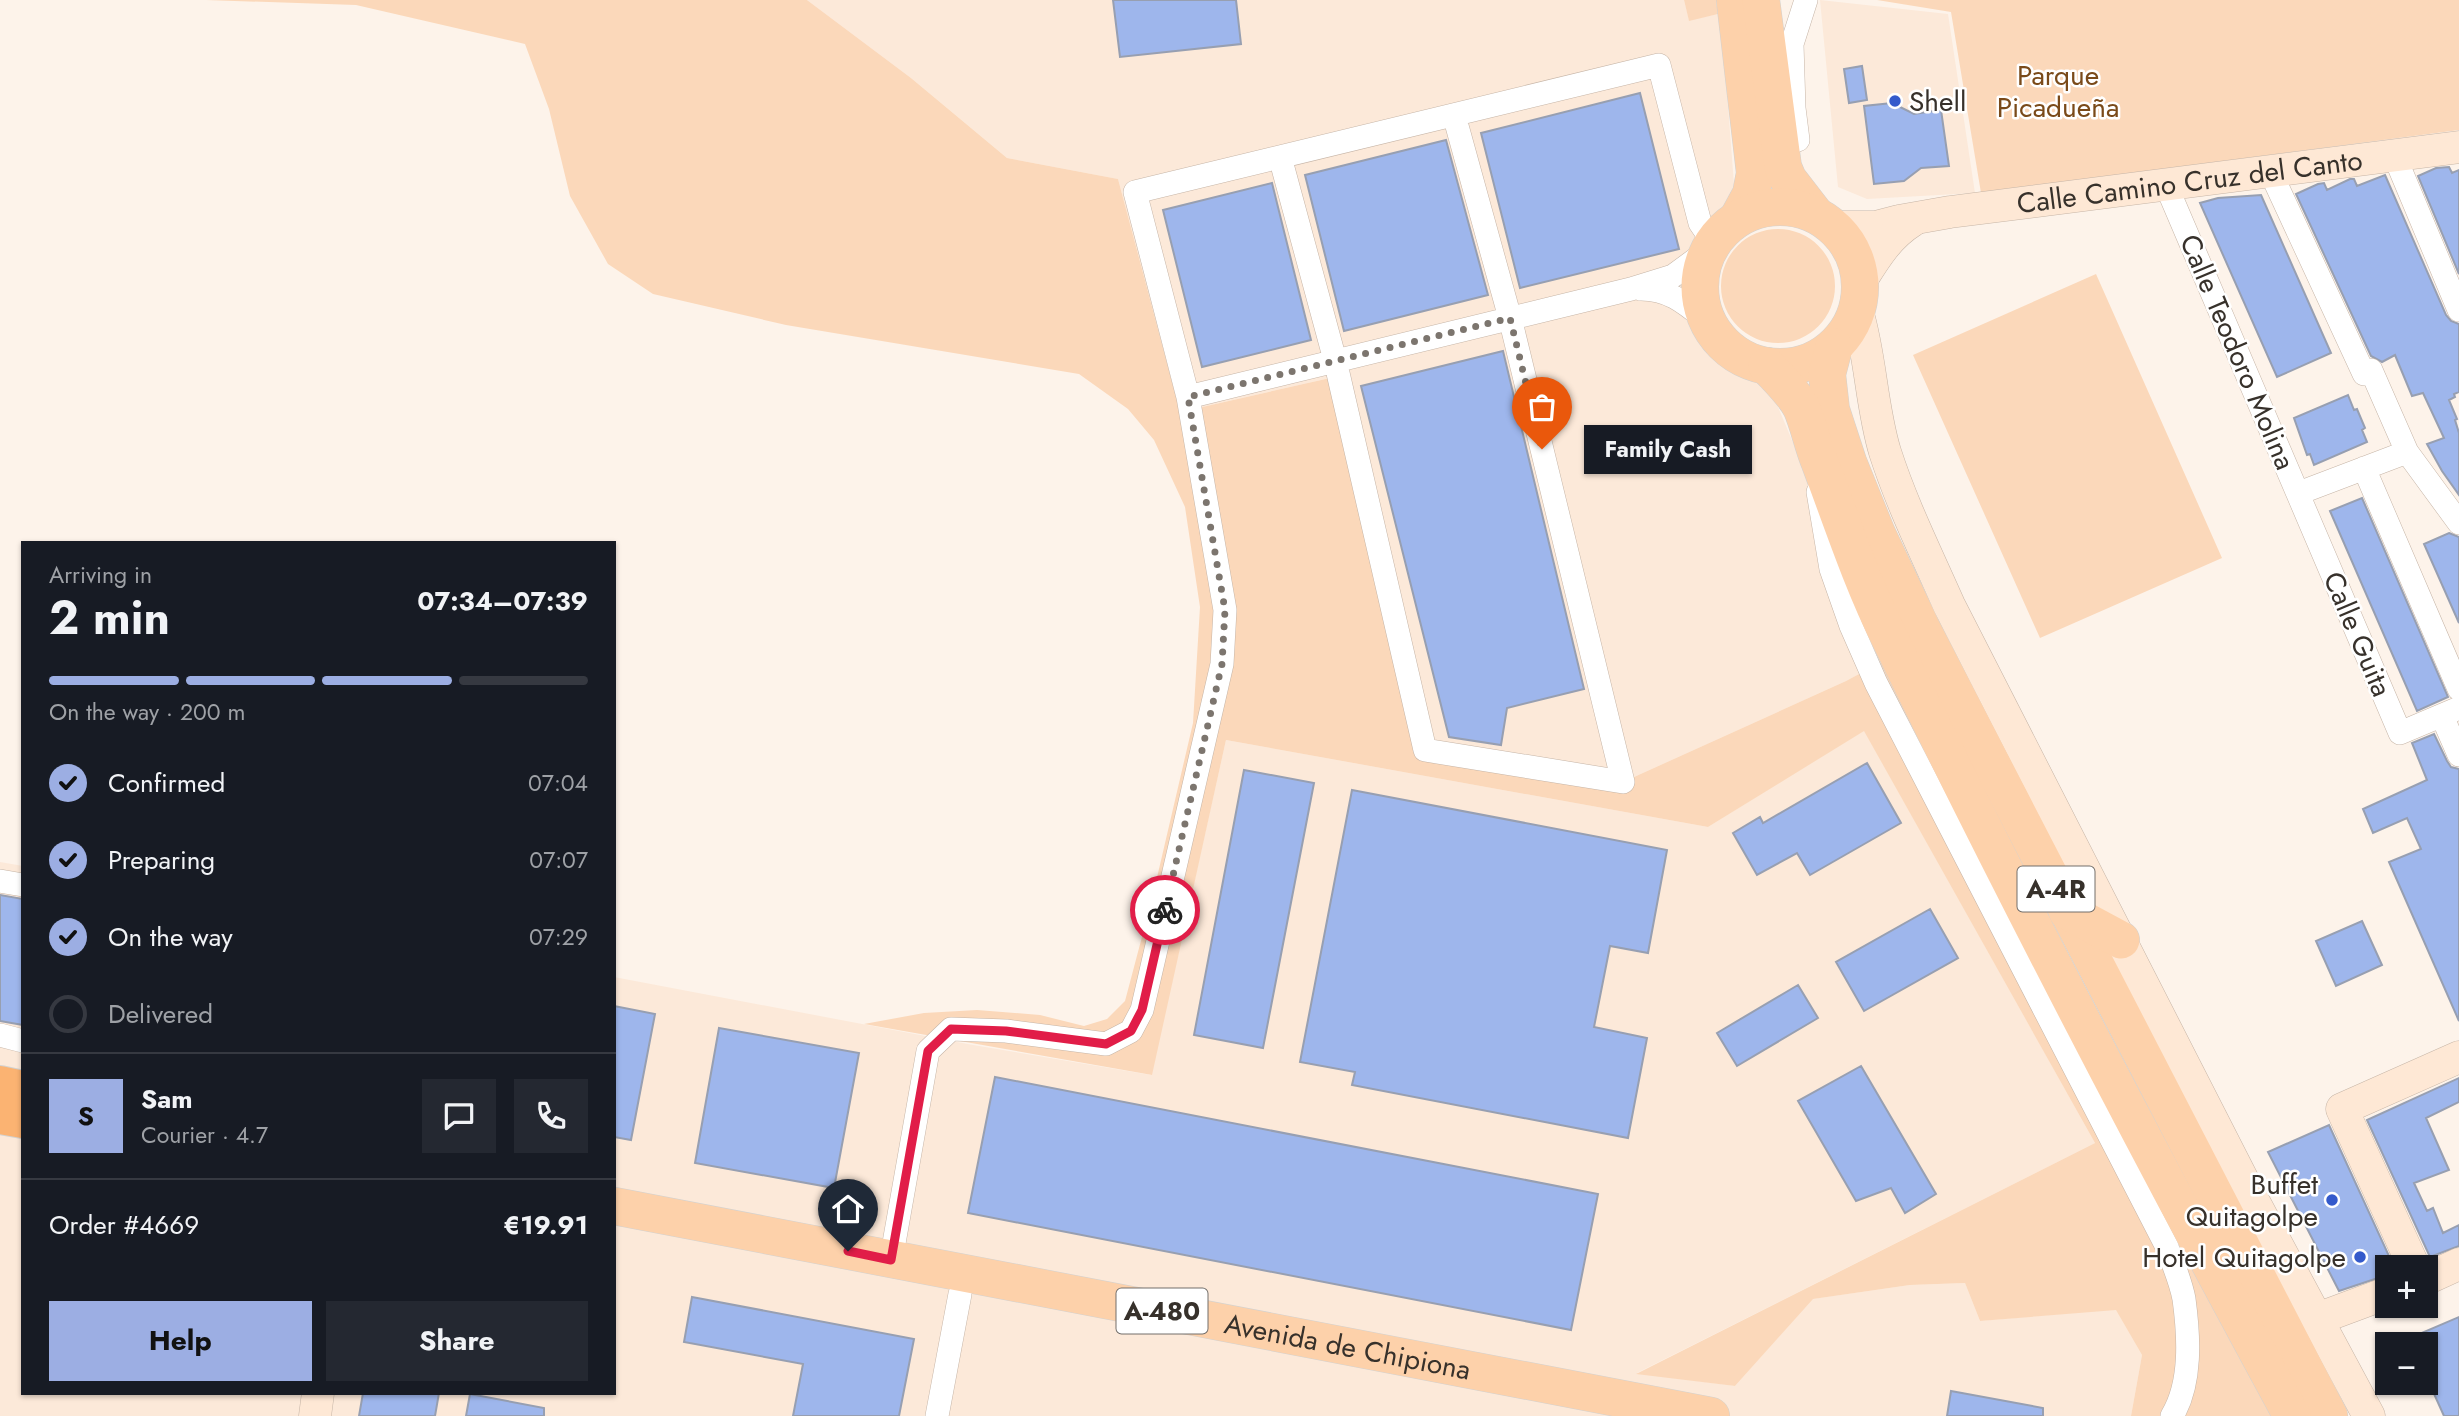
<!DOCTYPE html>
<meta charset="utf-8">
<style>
body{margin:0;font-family:Jost,sans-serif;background:#242831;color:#f1f3f6;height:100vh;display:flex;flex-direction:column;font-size:26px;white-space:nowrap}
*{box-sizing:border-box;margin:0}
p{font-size:23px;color:#9ea1a6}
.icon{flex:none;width:38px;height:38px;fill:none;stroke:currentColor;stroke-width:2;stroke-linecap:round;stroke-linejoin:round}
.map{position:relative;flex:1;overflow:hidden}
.sheet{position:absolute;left:21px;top:541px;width:595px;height:854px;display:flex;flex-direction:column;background:#171b24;border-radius:0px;box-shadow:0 2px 5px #0004}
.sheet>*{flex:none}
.buttons{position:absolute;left:2375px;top:1255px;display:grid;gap:14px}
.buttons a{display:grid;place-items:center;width:63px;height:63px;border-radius:0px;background:#171b24;box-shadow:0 2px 5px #0004;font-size:35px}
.pin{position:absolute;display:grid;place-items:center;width:60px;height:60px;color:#fff;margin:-72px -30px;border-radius:50% 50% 50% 0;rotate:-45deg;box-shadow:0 0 7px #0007}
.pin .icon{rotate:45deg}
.courier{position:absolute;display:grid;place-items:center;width:70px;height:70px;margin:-35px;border:5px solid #e11d48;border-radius:50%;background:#fff;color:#222;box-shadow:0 2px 9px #0007}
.bubble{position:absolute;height:49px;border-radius:0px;background:#171b24;box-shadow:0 2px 5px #0004;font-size:23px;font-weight:700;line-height:49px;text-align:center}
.overview em{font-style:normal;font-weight:700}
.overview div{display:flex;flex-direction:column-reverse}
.overview{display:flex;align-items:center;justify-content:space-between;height:119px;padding:0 28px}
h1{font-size:46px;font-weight:700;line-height:52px}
.bar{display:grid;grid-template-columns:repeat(4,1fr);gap:10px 7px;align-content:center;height:84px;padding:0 28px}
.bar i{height:9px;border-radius:5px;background:#363941}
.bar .on{background:#9caee3}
.bar p{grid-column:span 4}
.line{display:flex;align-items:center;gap:18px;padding:0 28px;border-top:2px solid #363941}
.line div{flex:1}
.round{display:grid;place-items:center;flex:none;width:74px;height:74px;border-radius:0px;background:#242831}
ol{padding:0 28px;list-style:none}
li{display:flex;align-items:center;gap:21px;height:77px}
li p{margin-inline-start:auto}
li .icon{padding:7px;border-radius:50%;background:#9caee3;color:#111;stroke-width:4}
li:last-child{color:#9ea1a6}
li i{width:38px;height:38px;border:4px solid #363941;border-radius:50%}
.action{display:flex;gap:14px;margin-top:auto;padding:14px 28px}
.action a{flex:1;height:80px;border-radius:0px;background:#9caee3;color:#111;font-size:28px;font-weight:700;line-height:80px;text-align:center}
.action a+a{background:#242831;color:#f1f3f6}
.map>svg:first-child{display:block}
.built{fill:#fce9d9}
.green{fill:#fbd8ba}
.building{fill:#9eb6ec;stroke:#979fb1;stroke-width:2}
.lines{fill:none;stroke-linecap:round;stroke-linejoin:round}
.street-casing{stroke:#c6b5a7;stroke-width:24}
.secondary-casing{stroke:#c6b5a7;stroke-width:33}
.primary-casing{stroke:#d3d2d0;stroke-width:38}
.highway-casing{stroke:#d3d2d0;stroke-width:40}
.street{stroke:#fff;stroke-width:23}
.secondary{stroke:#fee8d5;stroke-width:32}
.primary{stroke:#fdd1aa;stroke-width:37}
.highway{stroke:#fbb372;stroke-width:38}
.done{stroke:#7c756e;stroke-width:7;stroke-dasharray:0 12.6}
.route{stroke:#e11d48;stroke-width:9}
.poi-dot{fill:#345acb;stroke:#fff;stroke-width:2.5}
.labels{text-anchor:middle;stroke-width:5;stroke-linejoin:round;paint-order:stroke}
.shield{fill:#fff;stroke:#736f6b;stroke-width:2}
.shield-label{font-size:26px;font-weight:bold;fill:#37312b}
.park-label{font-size:28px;fill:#7a4a19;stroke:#fff}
.poi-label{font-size:28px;fill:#37312b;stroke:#fff;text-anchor:end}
.street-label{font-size:28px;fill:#37312b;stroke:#fff}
</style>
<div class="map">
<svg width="2459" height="1416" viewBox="0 0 2459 1416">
<rect width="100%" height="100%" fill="#fdf3ea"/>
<path class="built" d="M 807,0 L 1684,0 L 1689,20 L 1718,14 L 1722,28 L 1734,184 L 1726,207 L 1687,283 L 1650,300 L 1682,311 L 1775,400 L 1885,660 L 1846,681 L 1623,782 L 1425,750 L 1339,376 L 1180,412 L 1118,179 L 1007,158 L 911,78 Z
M 1820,0 L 1948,14 L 1975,193 L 1867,199 L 1838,187 Z
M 1864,730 L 2095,1143 L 1637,1373 L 1735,1386 L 1812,1299 L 1910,1285 L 1965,1283 L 1980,1321 L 2116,1309 L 2142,1355 L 2131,1416 L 0,1416 L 0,862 L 23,866 L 23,1393 L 614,1393 L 614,977 L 973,1045 L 1151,1075 L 1226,740 L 1708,827 Z"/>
<path class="green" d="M 206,0 L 807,0 L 911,78 L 1007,158 L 1118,179 L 1180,412 L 1339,376 L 1426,750 L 1623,782 L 1846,681 L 1885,660 L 2277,1416 L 2131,1416 L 2142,1355 L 2116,1310 L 1980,1321 L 1965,1283 L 1910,1285 L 1813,1299 L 1735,1386 L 1636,1374 L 2095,1143 L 1864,731 L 1708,827 L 1226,740 L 1152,1075 L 864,1024 L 924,1013 L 977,1010 L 1040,1015 L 1084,1026 L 1107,1019 L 1125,1001 L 1152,899 L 1193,723 L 1200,607 L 1185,507 L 1154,440 L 1128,409 L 1079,374 L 786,325 L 653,294 L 608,264 L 570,196 L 549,109 L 525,44 L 356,5 Z
M 1684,0 L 1716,0 L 1718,14 L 1689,21 Z
M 1877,0 L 2459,0 L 2459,130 L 1981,193 L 1951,12 Z
M1721 286a57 57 0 1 1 114 0a57 57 0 1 1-114 0Z
M 2096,274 L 2222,558 L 2040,638 L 1913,355 Z"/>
<path class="building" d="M 1113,0 L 1236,0 L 1241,44 L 1120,57 Z
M 1862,66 L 1867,100 L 1849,103 L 1844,69 Z
M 1640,93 L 1679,249 L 1520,288 L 1481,133 Z
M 1892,103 L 1914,114 L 1941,110 L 1949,166 L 1921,168 L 1904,181 L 1874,184 L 1864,106 Z
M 1446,140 L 1488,295 L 1344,331 L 1305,175 Z
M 2449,167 L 2452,173 L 2459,170 L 2459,274 L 2418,176 L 2436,168 Z
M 2385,175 L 2446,315 L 2451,321 L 2459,324 L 2459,392 L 2454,394 L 2455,397 L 2449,400 L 2457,419 L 2455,420 L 2459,433 L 2459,495 L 2442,471 L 2427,444 L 2444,438 L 2423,393 L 2412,396 L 2395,355 L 2382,362 L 2371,356 L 2296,194 L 2318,184 L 2324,183 L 2327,190 L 2350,179 L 2354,179 L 2357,186 Z
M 1272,183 L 1311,340 L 1202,367 L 1163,210 Z
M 2261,195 L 2331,353 L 2277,377 L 2200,203 L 2218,198 Z
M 1503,351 L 1584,689 L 1507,708 L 1501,745 L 1449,737 L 1361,386 Z
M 2348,395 L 2354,410 L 2357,409 L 2365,428 L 2362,430 L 2367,442 L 2314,465 L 2310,454 L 2307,455 L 2294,418 Z
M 2362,498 L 2448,697 L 2417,711 L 2330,511 Z
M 2449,533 L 2459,537 L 2459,623 L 2424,544 Z
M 2434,734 L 2447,761 L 2451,767 L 2459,769 L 2459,1021 L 2389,862 L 2421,849 L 2407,818 L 2373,833 L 2363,809 L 2427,780 L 2412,743 Z
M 1867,763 L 1901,823 L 1810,875 L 1797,853 L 1757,875 L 1733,833 L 1760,817 L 1763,823 Z
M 1244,770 L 1314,783 L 1263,1048 L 1194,1035 Z
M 1352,790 L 1667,850 L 1648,953 L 1610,946 L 1594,1027 L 1647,1038 L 1628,1138 L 1352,1085 L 1355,1072 L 1300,1062 Z
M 0,895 L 23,899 L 23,1025 L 0,1021 Z
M 1930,909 L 1958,958 L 1864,1011 L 1836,962 Z
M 2362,921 L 2382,965 L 2336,986 L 2316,941 Z
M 1798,985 L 1818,1018 L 1737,1066 L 1717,1033 Z
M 614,1006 L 655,1014 L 631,1140 L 614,1137 Z
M 719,1028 L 859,1053 L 834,1188 L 695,1163 Z
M 1861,1066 L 1936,1194 L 1905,1213 L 1891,1188 L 1856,1201 L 1798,1101 Z
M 995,1077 L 1598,1194 L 1571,1330 L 968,1213 Z
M 2459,1078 L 2459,1102 L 2426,1118 L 2449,1170 L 2414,1183 L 2427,1211 L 2433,1208 L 2443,1233 L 2459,1225 L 2459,1246 L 2430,1257 L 2367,1120 Z
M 2329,1125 L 2394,1267 L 2387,1267 L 2387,1275 L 2339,1291 L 2268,1152 Z
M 692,1297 L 914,1339 L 899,1416 L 793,1416 L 803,1364 L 684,1342 Z
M 2459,1317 L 2459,1416 L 2444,1416 L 2426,1376 L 2426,1344 L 2396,1344 Z
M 1951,1391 L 2043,1408 L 2043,1416 L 1947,1416 Z
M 363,1393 L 439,1393 L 435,1416 L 359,1416 Z
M 470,1394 L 544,1408 L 544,1416 L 466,1416 Z"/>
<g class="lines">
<g class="street-casing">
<path id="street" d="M 1798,140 L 1794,108 L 1792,44 L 1806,0
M 1280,157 L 1335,360 L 1425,750 L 1623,782 L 1510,318 L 1454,115
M 2395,157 L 2459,310
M 2270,171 L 2364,374 L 2371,370 L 2407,452 L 2459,523
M 2166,185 L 2400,733 L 2459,708
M 1641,289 C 1669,289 1685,303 1706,320
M 1188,397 L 1631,289 L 1673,276 L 1707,251
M 2364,468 L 2459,689
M 1818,492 L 1831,569 L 1851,626 L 1876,683 L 2167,1247 C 2173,1264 2181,1282 2184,1299 C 2189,1336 2192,1383 2172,1416
M 2299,493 L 2407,452
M 2442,716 L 2459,755
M 0,881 L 23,885
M 0,1035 L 23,1041
M 891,1260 L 928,1051 L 951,1029 L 1006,1031 L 1106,1044 L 1131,1031 L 1142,1010 L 1222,664 L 1225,610 L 1188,397 L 1135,192 L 1659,65 L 1700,223 L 1713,242
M 937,1416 L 960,1294"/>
</g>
<g class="secondary-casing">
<g id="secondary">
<path id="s1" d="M 1834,227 L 1876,227 L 1899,221 L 1950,212 L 2459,147"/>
<path d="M 1860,282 C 1875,258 1888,236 1912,221"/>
<path d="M 1857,311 C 1871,357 1871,406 1885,452 C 1902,505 1927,555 1949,605 L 2254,1202 L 2369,1416"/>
<path d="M 2414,1267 L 2342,1109 L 2459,1057"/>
<path d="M 2426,1279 L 2459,1264"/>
<path d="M 2317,1319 L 2387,1293"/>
<path d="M 315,1416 L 318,1393"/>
</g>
</g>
<g class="primary-casing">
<g id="primary">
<path d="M 1735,0 L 1755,173 L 1751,194 L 1738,218"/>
<path d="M 1761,0 L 1783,167 L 1788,179 L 1815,214"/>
<circle cx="1780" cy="287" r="80"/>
<path d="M 1834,347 L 1827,374 L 1831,410 L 1848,462 L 1877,534 L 1921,627 L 2329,1416"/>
<path d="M 1767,366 C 1779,379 1793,392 1801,407 C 1808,422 1813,447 1820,463 C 1842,522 1862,583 1890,639 C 2017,901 2153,1160 2292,1416"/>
<path d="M 2067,911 L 2121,940"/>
<path id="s2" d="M 614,1206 L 1711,1416"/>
</g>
</g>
<g class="highway-casing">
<path id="highway" d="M 0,1085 L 23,1090
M 0,1115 L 23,1119"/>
</g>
<use href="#street" class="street"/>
<use href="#secondary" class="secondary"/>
<use href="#primary" class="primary"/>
<use href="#highway" class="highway"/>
</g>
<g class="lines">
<path class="done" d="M 1165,910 L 1222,664 L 1225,610 L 1188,397 L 1510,318 L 1542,449"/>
<path class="route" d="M 848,1251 L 891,1260 L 928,1051 L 951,1029 L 1006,1031 L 1106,1044 L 1131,1031 L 1142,1010 L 1165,910"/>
</g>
<g class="poi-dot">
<circle cx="1895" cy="101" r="7"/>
<circle cx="2332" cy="1200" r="7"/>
<circle cx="2360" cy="1257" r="7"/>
</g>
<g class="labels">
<g class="shield">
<rect x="2017.5" y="866.5" width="77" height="45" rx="5"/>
<rect x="1116.5" y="1288.5" width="91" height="45" rx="5"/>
</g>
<g class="shield-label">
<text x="2056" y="898">A-4R</text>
<text x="1162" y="1320">A-480</text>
</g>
<g class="park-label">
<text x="2058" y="85">Parque<tspan x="2058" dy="32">Picadueña</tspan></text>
</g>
<g class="poi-label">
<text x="1909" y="111" text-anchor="start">Shell</text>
<text x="2318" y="1194">Buffet<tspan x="2318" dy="32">Quitagolpe</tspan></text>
<text x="2346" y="1267">Hotel Quitagolpe</text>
</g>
<g class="street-label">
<text dy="10" stroke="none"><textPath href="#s1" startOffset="359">Calle Camino Cruz del Canto</textPath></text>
<text transform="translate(2238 352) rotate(67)" y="10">Calle Teodoro Molina</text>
<text transform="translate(2358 634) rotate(67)" y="10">Calle Guita</text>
<text dy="10" stroke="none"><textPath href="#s2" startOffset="747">Avenida de Chipiona</textPath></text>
</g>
</g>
</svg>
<div class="buttons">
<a>+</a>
<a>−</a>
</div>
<div class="pin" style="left:1542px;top:449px;background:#ea580c"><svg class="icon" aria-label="bag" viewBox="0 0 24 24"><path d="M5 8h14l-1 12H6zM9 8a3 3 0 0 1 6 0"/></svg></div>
<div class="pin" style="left:848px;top:1251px;background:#1f2937"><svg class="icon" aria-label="home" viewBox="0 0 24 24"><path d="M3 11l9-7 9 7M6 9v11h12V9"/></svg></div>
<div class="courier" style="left:1165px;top:910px"><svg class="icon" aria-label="bike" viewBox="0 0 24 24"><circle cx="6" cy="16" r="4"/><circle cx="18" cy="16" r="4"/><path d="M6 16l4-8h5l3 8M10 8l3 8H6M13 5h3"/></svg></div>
<div class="bubble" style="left:1584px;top:425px;width:168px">Family Cash</div>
<section class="sheet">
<div class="overview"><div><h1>2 min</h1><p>Arriving in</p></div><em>07:34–07:39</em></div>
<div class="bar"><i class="on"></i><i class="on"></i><i class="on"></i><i></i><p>On the way · 200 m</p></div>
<ol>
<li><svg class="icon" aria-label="check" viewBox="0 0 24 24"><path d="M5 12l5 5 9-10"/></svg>Confirmed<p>07:04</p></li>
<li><svg class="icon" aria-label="check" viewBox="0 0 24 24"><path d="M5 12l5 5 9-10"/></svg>Preparing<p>07:07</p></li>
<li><svg class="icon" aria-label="check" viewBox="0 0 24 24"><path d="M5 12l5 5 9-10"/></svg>On the way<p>07:29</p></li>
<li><i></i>Delivered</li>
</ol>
<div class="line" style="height:126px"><b class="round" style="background:#9caee3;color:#111">S</b><div><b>Sam</b><p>Courier · 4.7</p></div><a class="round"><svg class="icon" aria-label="chat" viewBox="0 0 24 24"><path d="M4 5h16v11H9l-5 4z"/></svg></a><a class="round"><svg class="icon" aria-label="phone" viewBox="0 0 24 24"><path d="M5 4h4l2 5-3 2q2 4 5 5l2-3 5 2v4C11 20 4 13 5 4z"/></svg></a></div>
<div class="line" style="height:91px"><div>Order #4669</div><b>€19.91</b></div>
<div class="action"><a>Help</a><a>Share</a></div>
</section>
</div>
